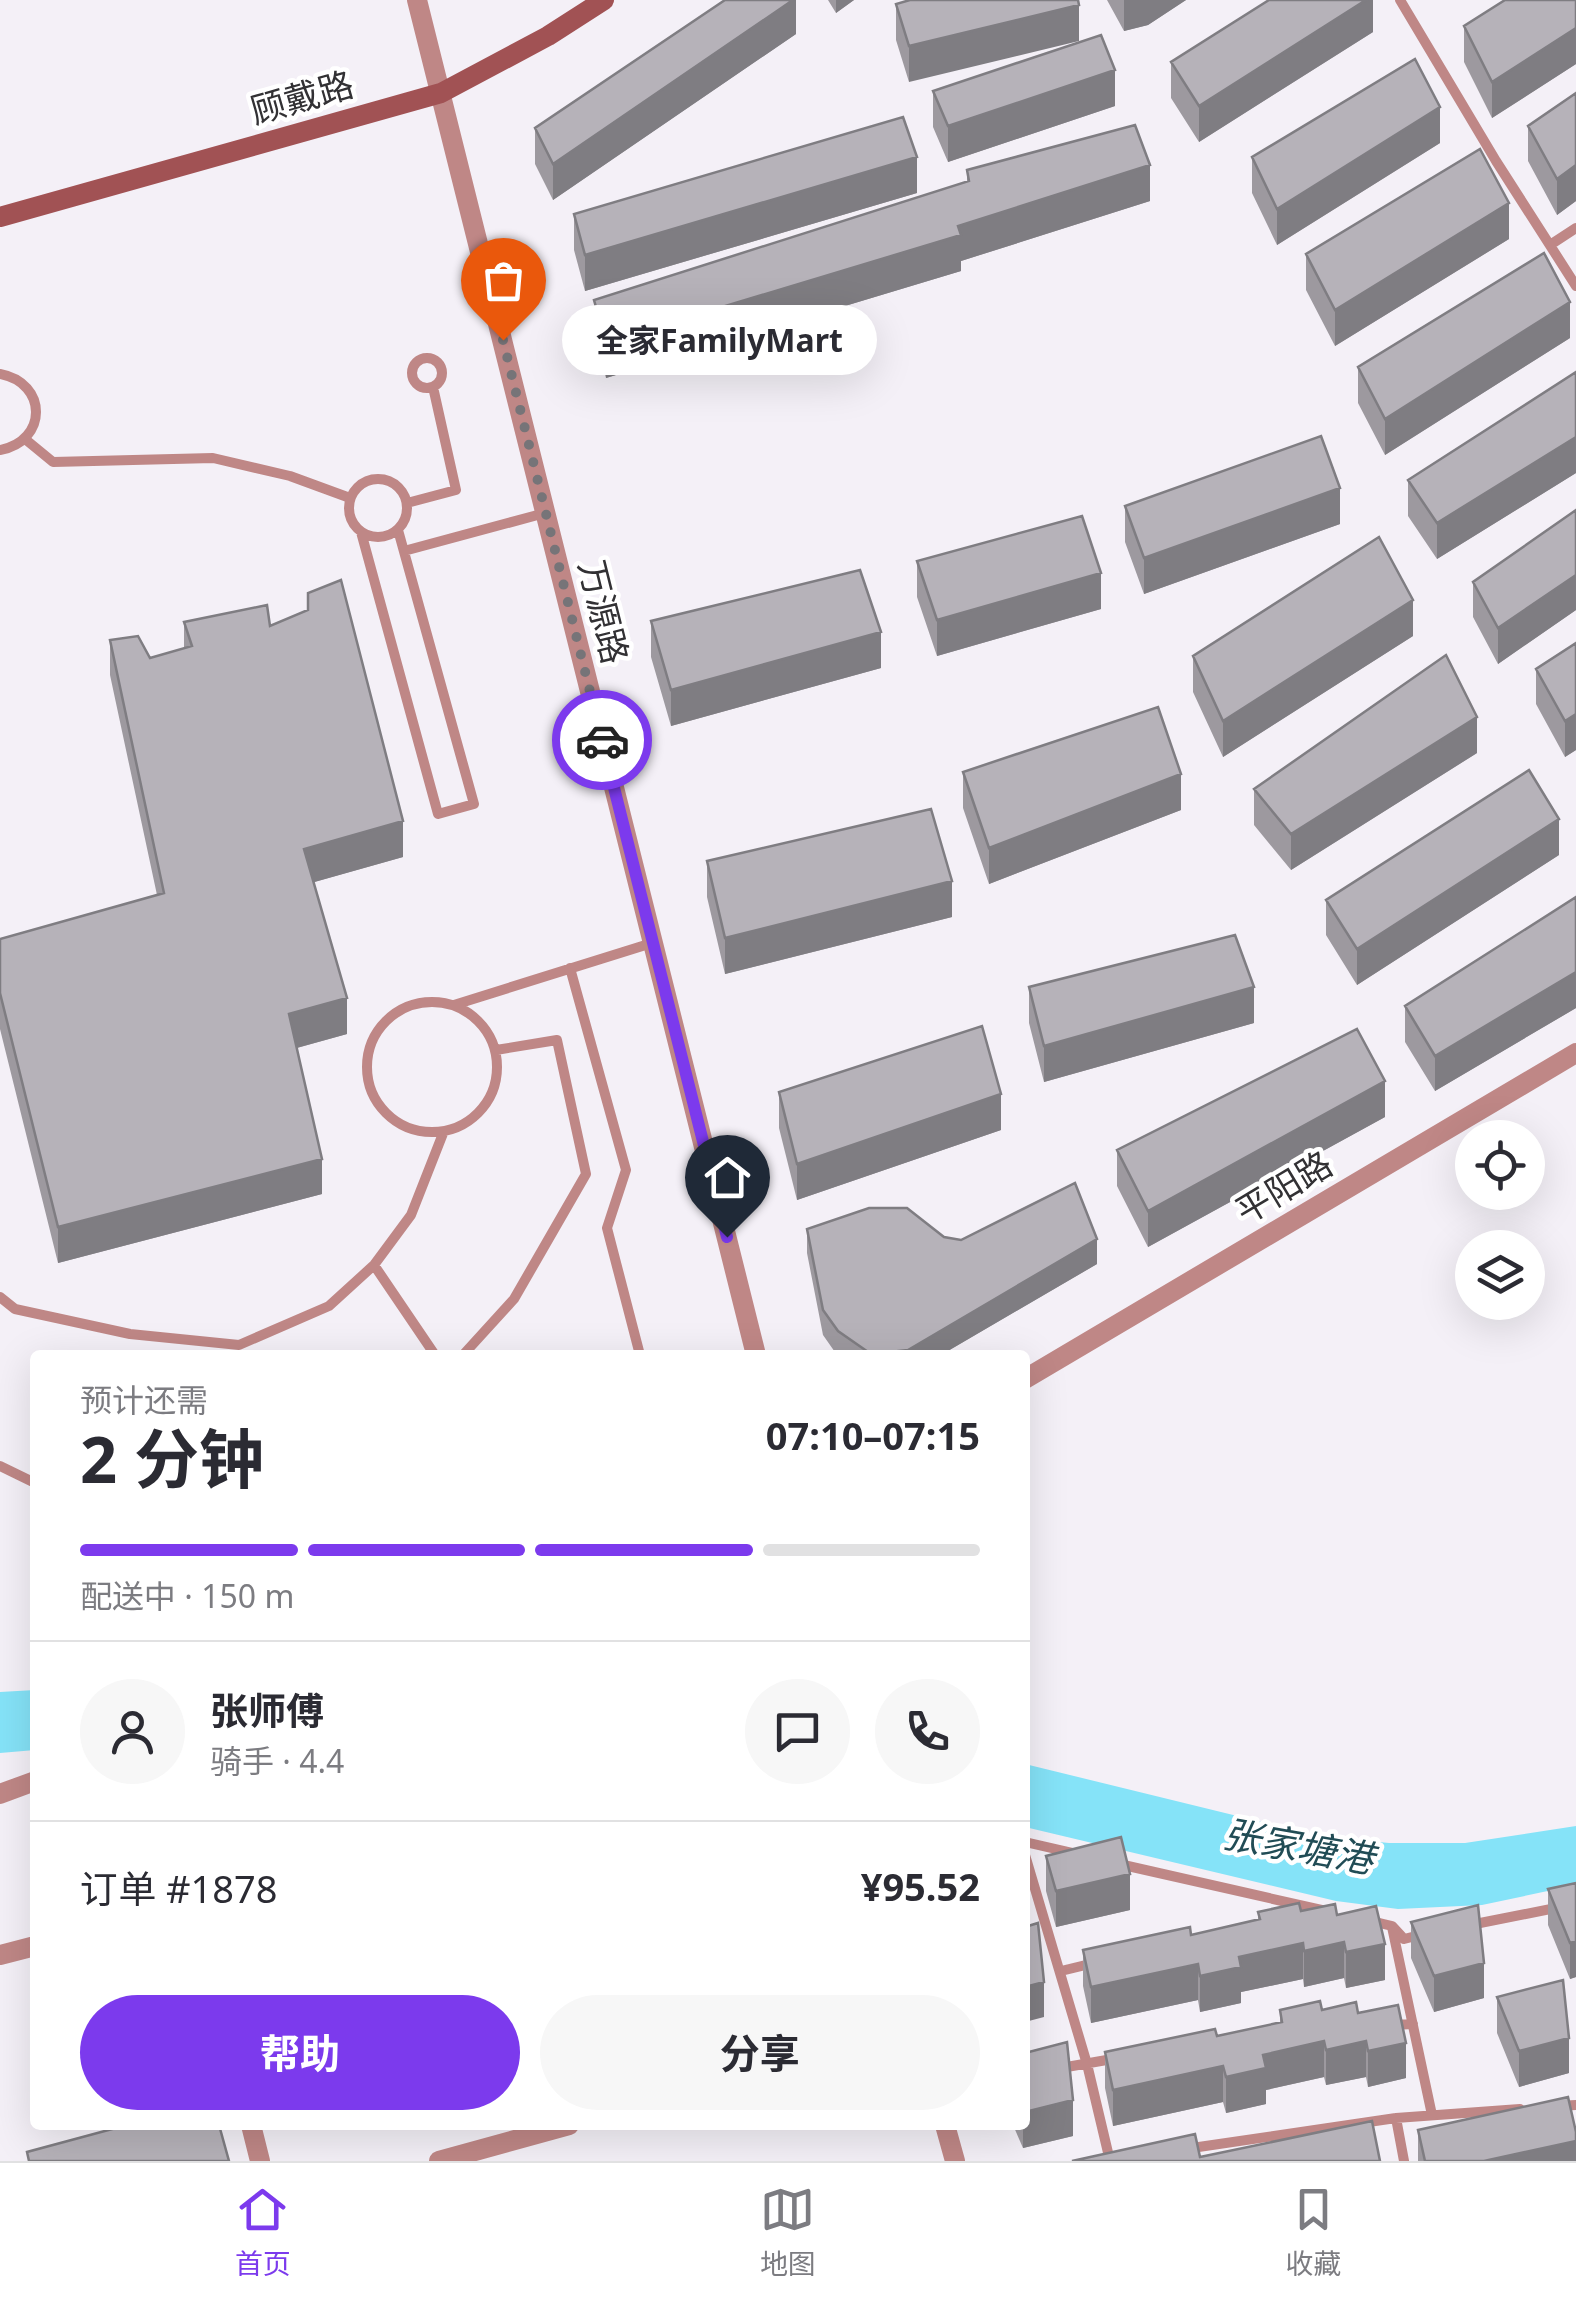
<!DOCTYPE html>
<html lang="zh">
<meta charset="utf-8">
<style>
body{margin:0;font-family:"Noto Sans","Noto Sans SC",sans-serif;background:#f7f7f7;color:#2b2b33;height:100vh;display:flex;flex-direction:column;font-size:38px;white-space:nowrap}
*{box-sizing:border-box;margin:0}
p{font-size:32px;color:#7c7c81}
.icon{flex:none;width:55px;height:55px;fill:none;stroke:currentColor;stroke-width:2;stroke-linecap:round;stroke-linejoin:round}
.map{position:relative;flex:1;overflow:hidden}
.drawer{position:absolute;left:30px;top:1350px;width:1000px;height:780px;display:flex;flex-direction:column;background:#fff;border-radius:10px;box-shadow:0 10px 40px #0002}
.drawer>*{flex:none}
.buttons{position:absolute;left:1455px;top:1120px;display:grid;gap:20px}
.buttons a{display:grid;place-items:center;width:90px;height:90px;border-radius:50%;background:#fff;box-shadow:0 10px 40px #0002;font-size:50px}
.pin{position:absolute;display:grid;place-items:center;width:85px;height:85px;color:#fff;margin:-102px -42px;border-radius:50% 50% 50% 0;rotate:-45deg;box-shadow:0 0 10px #0007}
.pin .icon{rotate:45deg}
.courier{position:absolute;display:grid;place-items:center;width:100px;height:100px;margin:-50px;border:8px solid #7c3aed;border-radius:50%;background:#fff;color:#222;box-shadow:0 2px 12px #0007}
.bubble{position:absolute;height:70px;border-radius:35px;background:#fff;box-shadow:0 10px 40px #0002;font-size:32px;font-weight:700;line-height:70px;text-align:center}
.headline em{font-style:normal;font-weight:700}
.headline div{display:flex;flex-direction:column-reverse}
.headline{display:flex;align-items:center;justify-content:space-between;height:170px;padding:0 50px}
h1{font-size:65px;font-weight:700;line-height:75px}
.bar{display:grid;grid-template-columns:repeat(4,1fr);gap:15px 10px;align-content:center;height:120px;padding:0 50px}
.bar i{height:12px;border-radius:8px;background:#e1e1e2}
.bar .active{background:#7c3aed}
.bar p{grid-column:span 4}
.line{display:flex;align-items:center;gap:25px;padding:0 50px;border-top:2px solid #e1e1e2}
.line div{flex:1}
.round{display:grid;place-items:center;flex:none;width:105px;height:105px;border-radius:52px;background:#f7f7f7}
.action{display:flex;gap:20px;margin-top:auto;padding:20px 50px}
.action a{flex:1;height:115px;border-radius:60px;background:#7c3aed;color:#fff;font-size:40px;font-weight:700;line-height:115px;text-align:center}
.action a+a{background:#f7f7f7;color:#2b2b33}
.tab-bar{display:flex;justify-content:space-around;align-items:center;height:140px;border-top:2px solid #e1e1e2;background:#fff;font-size:28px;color:#7c7c81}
.tab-bar a{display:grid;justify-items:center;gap:5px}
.tab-bar .active{color:#7c3aed}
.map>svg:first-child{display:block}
.water{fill:#85e3f8}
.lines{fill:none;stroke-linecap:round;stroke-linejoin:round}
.service{stroke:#bf8786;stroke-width:10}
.minor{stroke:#bf8786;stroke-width:20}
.secondary{stroke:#a15254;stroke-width:20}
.wall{fill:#9d999f}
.shaded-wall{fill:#7f7d82}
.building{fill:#b6b2b9;stroke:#7f7d82;stroke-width:2.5}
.done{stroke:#767478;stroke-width:10;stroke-dasharray:0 18}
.route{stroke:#7c3aed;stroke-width:12}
.labels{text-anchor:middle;stroke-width:9;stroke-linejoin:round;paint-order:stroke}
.street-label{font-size:35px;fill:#323134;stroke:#fff}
.water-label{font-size:38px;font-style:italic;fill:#214c55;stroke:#fff}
</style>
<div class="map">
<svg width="1576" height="2161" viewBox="0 0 1576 2161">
<rect width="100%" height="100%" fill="#f4f0f7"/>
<path class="water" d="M 35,1690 L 35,1750 L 0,1753 L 0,1692 Z
M 1025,1764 L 1319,1836 L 1389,1843 L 1465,1843 L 1576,1826 L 1576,1885 L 1482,1905 L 1398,1909 L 1336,1901 L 1025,1827 Z"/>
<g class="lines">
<path class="service" d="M 1400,0 L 1496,161 L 1576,286
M 1550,245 L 1576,228
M412 373a15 15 0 1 1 30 0a15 15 0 1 1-30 0Z
M 0,374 C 48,383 48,441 0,450
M 25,439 L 53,462 L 213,458 L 290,476 L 350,498
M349 508a29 29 0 1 1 58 0a29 29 0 1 1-58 0Z
M 407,503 L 456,490 L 433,387
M 361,532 L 438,814 L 474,804 L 398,530
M 404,551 L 545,513
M 570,968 L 626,1170 L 607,1228 L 640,1355
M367 1067a65 65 0 1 1 130 0a65 65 0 1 1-130 0Z
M 454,1005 L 652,943
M 374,1265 L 435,1355
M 0,1297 L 15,1309 L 130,1334 L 239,1345 L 329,1306 L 374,1265 L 411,1215 L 444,1131
M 463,1355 L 514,1299 L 586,1174 L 557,1040 L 496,1050
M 0,1466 L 35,1483
M 1025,1842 L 1073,1853
M 1025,1855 L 1087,2064 L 1110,2161
M 1119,1864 L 1326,1911
M 1367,1920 L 1392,1926 L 1404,1939 L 1424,1934
M 1470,1925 L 1576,1904
M 1392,1927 L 1432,2115
M 1061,1971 L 1094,1963
M 1392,2025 L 1413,2024
M 1061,2068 L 1118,2058
M 1557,2106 L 1576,2105
M 1396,2118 L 1404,2161
M 1185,2149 L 1396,2118 L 1520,2109"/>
<path class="minor" d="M 417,0 L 756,1355
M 1025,1379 L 1576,1053
M 0,1794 L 35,1781
M 0,1955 L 35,1946
M 251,2125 L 260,2161
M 945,2125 L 955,2161
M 439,2161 L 569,2125"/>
<path class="secondary" d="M 0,217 L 441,93 L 548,36 L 604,0"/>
</g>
<path class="wall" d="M 796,0 L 796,34 L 553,200 L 535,164 L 535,128 Z
M 828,0 L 854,0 L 836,13 Z
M 910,0 L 909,82 L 896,40 L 896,4 Z
M 1107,0 L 1186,0 L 1148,25 L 1124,31 Z
M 1373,0 L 1373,32 L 1199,142 L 1171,98 L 1171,62 Z
M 1576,0 L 1576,64 L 1492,118 L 1464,62 L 1464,26 Z
M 933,91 L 1115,106 L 948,162 L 933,127 Z
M 1576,93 L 1576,201 L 1557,215 L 1528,161 L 1528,126 Z
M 1440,143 L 1277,245 L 1252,193 L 1252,157 Z
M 967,170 L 1150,201 L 961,261 L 961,271 L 606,378 L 594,336 L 594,300 L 967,182 Z
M 917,193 L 585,291 L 574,250 L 574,214 Z
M 1509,239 L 1335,346 L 1306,290 L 1306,254 Z
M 1570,338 L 1385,455 L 1358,403 L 1358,367 Z
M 1576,372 L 1576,473 L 1437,559 L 1408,516 L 1408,480 Z
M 1125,506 L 1340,524 L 1144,594 L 1125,542 Z
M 1576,510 L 1576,610 L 1498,664 L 1473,617 L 1473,582 Z
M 917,561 L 1101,609 L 937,656 L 917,597 Z
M 651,621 L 881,668 L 671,726 L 651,657 Z
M 184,622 L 270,626 L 403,857 L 314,882 L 347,1034 L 297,1048 L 322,1194 L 58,1263 L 0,1029 L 0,939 L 157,895 L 110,675 L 110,640 L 150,658 L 184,648 Z
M 1413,636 L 1223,757 L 1193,692 L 1193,656 Z
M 1576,643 L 1576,750 L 1565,757 L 1536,704 L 1536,669 Z
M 1477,753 L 1291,870 L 1254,825 L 1254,789 Z
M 963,772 L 1181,810 L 989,884 L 963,808 Z
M 1559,855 L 1357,985 L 1326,935 L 1326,900 Z
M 707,861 L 952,917 L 725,974 L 707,897 Z
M 1576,897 L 1576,1008 L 1435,1091 L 1405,1042 L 1405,1006 Z
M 1029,987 L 1254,1023 L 1044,1082 L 1029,1023 Z
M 779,1092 L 1001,1130 L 797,1200 L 779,1128 Z
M 1385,1117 L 1148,1247 L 1117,1186 L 1117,1150 Z
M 807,1229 L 944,1237 L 1097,1264 L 941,1355 L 837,1355 L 823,1335 L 807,1253 Z
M 1046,1856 L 1130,1910 L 1056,1927 L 1046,1891 Z
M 1576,1883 L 1576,1977 L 1570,1979 L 1548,1925 L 1548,1889 Z
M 1301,1911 L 1337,1915 L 1385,1980 L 1346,1988 L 1344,1978 L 1304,1987 L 1303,1979 L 1241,1992 L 1241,2003 L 1200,2012 L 1198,2000 L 1091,2023 L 1083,1986 L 1083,1950 L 1191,1935 L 1258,1920 L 1258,1912 Z
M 1411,1922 L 1484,1998 L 1434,2012 L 1411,1958 Z
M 1497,1997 L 1569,2073 L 1519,2087 L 1497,2033 Z
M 1280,2010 L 1322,2010 L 1358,2013 L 1406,2078 L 1368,2087 L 1366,2077 L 1326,2085 L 1324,2077 L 1266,2090 L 1266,2104 L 1226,2113 L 1223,2102 L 1113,2126 L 1105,2088 L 1105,2052 L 1217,2036 L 1280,2022 Z
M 1013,2125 L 1025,2125 L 1073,2136 L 1023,2148 Z
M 1418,2130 L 1576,2161 L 1418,2161 Z"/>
<path class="shaded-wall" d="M 793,0 L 796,0 L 796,34 L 553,200 L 553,164 Z
M 836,0 L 854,0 L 836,13 Z
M 1124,0 L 1186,0 L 1148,25 L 1124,31 Z
M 1366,0 L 1373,0 L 1373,32 L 1199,142 L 1199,106 Z
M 1079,5 L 1079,41 L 909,82 L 909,46 Z
M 1576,28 L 1576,64 L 1492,118 L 1492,82 Z
M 1115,70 L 1115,106 L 948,162 L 948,126 Z
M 1440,107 L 1440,143 L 1277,245 L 1277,209 Z
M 917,157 L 917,193 L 585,291 L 585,255 Z
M 1150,165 L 1150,201 L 961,261 L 961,271 L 606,378 L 606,342 L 958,226 Z
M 1576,165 L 1576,201 L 1557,215 L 1557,179 Z
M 1509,203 L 1509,239 L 1335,346 L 1335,310 Z
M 1570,302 L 1570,338 L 1385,455 L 1385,419 Z
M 1576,437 L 1576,473 L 1437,559 L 1437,523 Z
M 1340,488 L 1340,524 L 1144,594 L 1144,558 Z
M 1101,573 L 1101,609 L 937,656 L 937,620 Z
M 1576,575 L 1576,610 L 1498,664 L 1498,628 Z
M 1413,600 L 1413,636 L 1223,757 L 1223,721 Z
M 881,632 L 881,668 L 671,726 L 671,690 Z
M 1576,714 L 1576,750 L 1565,757 L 1565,721 Z
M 1477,717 L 1477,753 L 1291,870 L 1291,834 Z
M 1181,774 L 1181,810 L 989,884 L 989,848 Z
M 1559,819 L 1559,855 L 1357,985 L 1357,949 Z
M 403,821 L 403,857 L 304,885 L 304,849 Z
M 952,881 L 952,917 L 725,974 L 725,938 Z
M 1576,972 L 1576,1008 L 1435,1091 L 1435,1056 Z
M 1254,987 L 1254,1023 L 1044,1082 L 1044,1046 Z
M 347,998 L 347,1034 L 289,1050 L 289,1014 Z
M 1385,1081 L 1385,1117 L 1148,1247 L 1148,1211 Z
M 1001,1094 L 1001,1130 L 797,1200 L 797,1164 Z
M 322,1159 L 322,1194 L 58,1263 L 58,1227 Z
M 1097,1239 L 1097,1264 L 941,1355 L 908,1355 L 908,1350 Z
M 1130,1874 L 1130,1910 L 1056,1927 L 1056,1891 Z
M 1576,1941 L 1576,1977 L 1570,1979 L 1570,1943 Z
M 1344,1942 L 1344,1978 L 1304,1987 L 1304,1951 Z
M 1303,1943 L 1303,1979 L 1241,1992 L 1241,2003 L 1200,2012 L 1200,1976 L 1239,1957 Z
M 1385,1944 L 1385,1980 L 1346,1988 L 1346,1952 Z
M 1484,1963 L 1484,1998 L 1434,2012 L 1434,1976 Z
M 1198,1964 L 1198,2000 L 1091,2023 L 1091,1987 Z
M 1044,1982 L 1044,2017 L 1025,2022 L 1025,1987 Z
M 1569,2038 L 1569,2073 L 1519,2087 L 1519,2051 Z
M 1324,2041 L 1324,2077 L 1266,2090 L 1266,2104 L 1226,2113 L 1226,2077 L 1263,2055 Z
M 1366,2041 L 1366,2077 L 1326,2085 L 1326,2050 Z
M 1406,2043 L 1406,2078 L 1368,2087 L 1368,2051 Z
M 1223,2066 L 1223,2102 L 1113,2126 L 1113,2090 Z
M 1073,2100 L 1073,2136 L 1023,2148 L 1023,2125 L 1025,2125 L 1025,2112 Z
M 1576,2141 L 1576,2161 L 1484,2161 Z"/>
<path class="building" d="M 725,0 L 793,0 L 553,164 L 535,128 Z
M 910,0 L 1078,0 L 1079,5 L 909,46 L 896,4 Z
M 1269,0 L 1366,0 L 1199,106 L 1171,62 Z
M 1505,0 L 1576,0 L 1576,28 L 1492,82 L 1464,26 Z
M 1101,35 L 1115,70 L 948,126 L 933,91 Z
M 1415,59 L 1440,107 L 1277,209 L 1252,157 Z
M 1576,93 L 1576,165 L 1557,179 L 1528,126 Z
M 903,117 L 917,157 L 585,255 L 574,214 Z
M 1135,125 L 1150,165 L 958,226 L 961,235 L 606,342 L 594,300 L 969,181 L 967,170 Z
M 1480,149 L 1509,203 L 1335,310 L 1306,254 Z
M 1544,253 L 1570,302 L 1385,419 L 1358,367 Z
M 1576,372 L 1576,437 L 1437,523 L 1408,480 Z
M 1321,436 L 1340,488 L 1144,558 L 1125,506 Z
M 1576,510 L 1576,575 L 1498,628 L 1473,582 Z
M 1082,516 L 1101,573 L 937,620 L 917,561 Z
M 1379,537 L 1413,600 L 1223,721 L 1193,656 Z
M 860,570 L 881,632 L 671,690 L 651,621 Z
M 341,580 L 403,821 L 304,849 L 347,998 L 289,1014 L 322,1159 L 58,1227 L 0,993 L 0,939 L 164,893 L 110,640 L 138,636 L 150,658 L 192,646 L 184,622 L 267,605 L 270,626 L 308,610 L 308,593 Z
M 1576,643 L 1576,714 L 1565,721 L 1536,669 Z
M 1446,655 L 1477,717 L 1291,834 L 1254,789 Z
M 1158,707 L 1181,774 L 989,848 L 963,772 Z
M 1529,770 L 1559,819 L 1357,949 L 1326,900 Z
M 931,809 L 952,881 L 725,938 L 707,861 Z
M 1576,897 L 1576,972 L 1435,1056 L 1405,1006 Z
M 1235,935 L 1254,987 L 1044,1046 L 1029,987 Z
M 982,1026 L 1001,1094 L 797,1164 L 779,1092 Z
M 1357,1029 L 1385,1081 L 1148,1211 L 1117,1150 Z
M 1075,1183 L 1097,1239 L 908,1350 L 871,1354 L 838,1331 L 823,1310 L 807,1229 L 869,1208 L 907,1208 L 944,1237 L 961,1240 Z
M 1121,1837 L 1130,1874 L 1056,1891 L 1046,1856 Z
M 1576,1883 L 1576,1941 L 1570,1943 L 1548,1889 Z
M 1299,1903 L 1301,1911 L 1335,1904 L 1337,1915 L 1376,1906 L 1385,1944 L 1346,1952 L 1344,1942 L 1304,1951 L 1303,1943 L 1239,1957 L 1241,1967 L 1200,1976 L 1198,1964 L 1091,1987 L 1083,1950 L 1190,1927 L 1191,1935 L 1260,1919 L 1258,1912 Z
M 1478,1905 L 1484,1963 L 1434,1976 L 1411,1922 Z
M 1038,1923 L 1044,1982 L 1025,1987 L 1025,1927 Z
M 1563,1980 L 1569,2038 L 1519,2051 L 1497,1997 Z
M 1320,2001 L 1322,2010 L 1356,2002 L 1358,2013 L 1398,2005 L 1406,2043 L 1368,2051 L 1366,2041 L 1326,2050 L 1324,2041 L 1263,2055 L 1266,2068 L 1226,2077 L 1223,2066 L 1113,2090 L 1105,2052 L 1215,2029 L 1217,2036 L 1282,2022 L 1280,2010 Z
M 1067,2042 L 1073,2100 L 1025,2112 L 1025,2053 Z
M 1568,2097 L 1576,2132 L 1576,2141 L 1484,2161 L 1425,2161 L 1418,2130 Z
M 1372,2121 L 1380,2161 L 1072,2161 L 1195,2134 L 1200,2157 Z
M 127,2125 L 219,2125 L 229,2161 L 29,2161 L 27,2152 Z"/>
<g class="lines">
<path class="done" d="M 503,340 L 602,740"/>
<path class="route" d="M 602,740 L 727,1237"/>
</g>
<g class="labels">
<g class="street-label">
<text transform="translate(302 98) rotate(-16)" y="12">顾戴路</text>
<text transform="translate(603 612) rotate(76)" y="12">万源路</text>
<text transform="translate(1284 1188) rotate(-31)" y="12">平阳路</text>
</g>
<g class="water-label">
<text transform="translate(1298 1847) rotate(10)" y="13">张家塘港</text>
</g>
</g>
</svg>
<div class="buttons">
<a><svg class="icon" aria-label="locate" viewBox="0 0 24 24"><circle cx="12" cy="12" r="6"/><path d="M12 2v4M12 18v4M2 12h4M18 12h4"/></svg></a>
<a><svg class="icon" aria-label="layers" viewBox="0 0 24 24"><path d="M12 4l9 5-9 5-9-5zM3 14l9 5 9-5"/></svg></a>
</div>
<div class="pin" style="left:503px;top:340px;background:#ea580c"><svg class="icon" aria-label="bag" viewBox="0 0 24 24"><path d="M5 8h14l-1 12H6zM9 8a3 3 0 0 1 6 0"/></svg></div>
<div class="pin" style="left:727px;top:1237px;background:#1f2937"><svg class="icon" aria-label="home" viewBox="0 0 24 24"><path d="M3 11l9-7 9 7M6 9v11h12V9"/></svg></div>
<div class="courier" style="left:602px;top:740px"><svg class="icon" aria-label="car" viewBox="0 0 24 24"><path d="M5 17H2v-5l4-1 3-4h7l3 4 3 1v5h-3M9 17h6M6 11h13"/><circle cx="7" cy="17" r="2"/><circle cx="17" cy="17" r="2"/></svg></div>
<div class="bubble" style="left:562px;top:305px;width:315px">全家FamilyMart</div>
<section class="drawer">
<div class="headline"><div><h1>2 分钟</h1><p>预计还需</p></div><em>07:10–07:15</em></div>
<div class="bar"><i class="active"></i><i class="active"></i><i class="active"></i><i></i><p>配送中 · 150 m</p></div>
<div class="line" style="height:180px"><a class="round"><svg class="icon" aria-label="person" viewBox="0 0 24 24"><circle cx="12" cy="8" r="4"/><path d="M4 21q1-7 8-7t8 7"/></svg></a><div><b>张师傅</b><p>骑手 · 4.4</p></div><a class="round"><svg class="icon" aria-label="chat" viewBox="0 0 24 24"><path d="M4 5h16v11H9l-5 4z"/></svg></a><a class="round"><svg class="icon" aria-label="phone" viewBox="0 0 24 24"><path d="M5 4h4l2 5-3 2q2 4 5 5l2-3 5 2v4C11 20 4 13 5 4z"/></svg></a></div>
<div class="line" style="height:130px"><div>订单 #1878</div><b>¥95.52</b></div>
<div class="action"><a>帮助</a><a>分享</a></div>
</section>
</div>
<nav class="tab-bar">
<a class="active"><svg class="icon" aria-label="home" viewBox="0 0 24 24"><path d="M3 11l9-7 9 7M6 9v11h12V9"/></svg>首页</a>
<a><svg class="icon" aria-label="map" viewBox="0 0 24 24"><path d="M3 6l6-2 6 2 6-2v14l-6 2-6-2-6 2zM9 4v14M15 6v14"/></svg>地图</a>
<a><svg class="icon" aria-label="saved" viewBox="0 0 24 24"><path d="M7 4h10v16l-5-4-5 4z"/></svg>收藏</a>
</nav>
